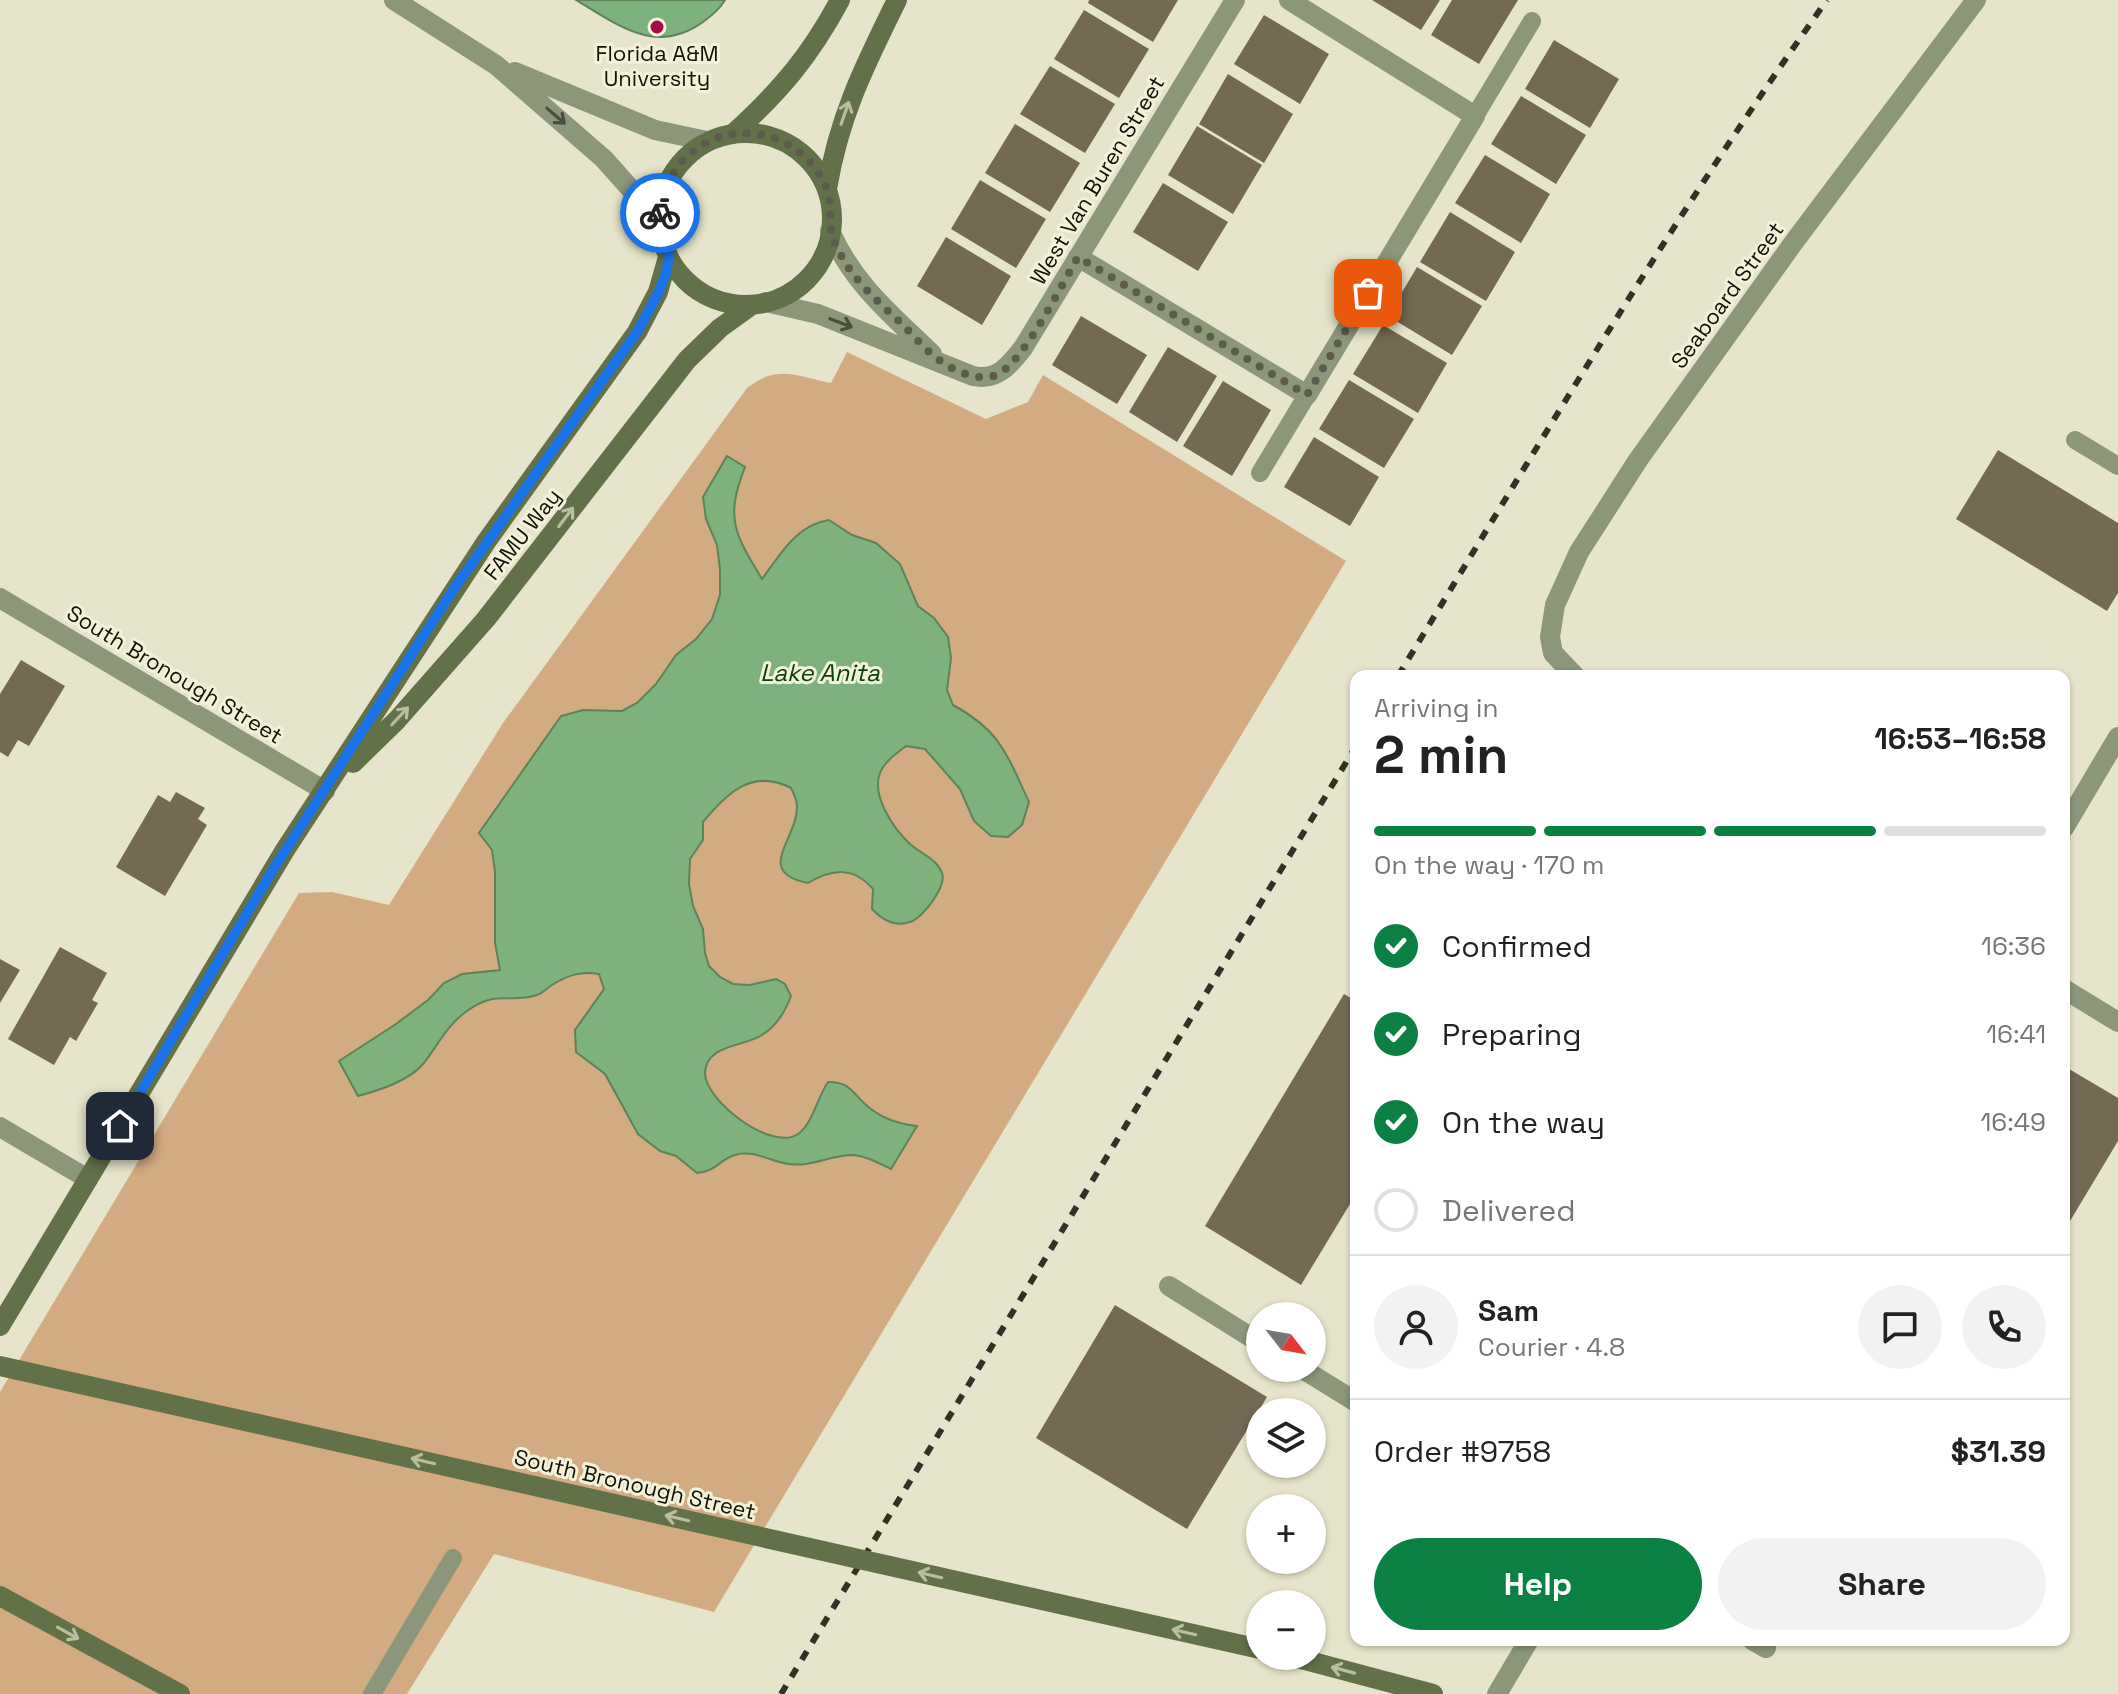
<!DOCTYPE html>
<meta charset="utf-8">
<style>
body{margin:0;font-family:"Space Grotesk",sans-serif;background:#f2f2f2;color:#222;height:100vh;display:flex;flex-direction:column;font-size:30px;white-space:nowrap}
*{box-sizing:border-box;margin:0}
p{font-size:26px;color:#767676}
.icon{flex:none;width:44px;height:44px;fill:none;stroke:currentColor;stroke-width:2;stroke-linecap:round;stroke-linejoin:round}
.map{position:relative;flex:1;overflow:hidden}
.side{position:absolute;left:1350px;top:670px;width:720px;height:976px;display:flex;flex-direction:column;background:#fff;border-radius:16px;box-shadow:0 2px 6px #0004}
.side>*{flex:none}
.needle{width:52px;rotate:121deg}
.controls{position:absolute;left:1246px;top:1302px;display:grid;gap:16px}
.controls a{display:grid;place-items:center;width:80px;height:80px;border-radius:50%;background:#fff;box-shadow:0 2px 6px #0004;font-size:40px}
.pin{position:absolute;display:grid;place-items:center;width:68px;height:68px;color:#fff;margin:-34px;border-radius:16px;box-shadow:0 4px 12px #0006}
.courier{position:absolute;display:grid;place-items:center;width:80px;height:80px;margin:-40px;border:6px solid #1a73e8;border-radius:50%;background:#fff;color:#222;box-shadow:0 2px 10px #0007}
.head em{font-style:normal;font-weight:600}
.head div{display:flex;flex-direction:column-reverse}
.head{display:flex;align-items:center;justify-content:space-between;height:136px;padding:0 24px}
h1{font-size:52px;font-weight:600;line-height:60px}
.bar{display:grid;grid-template-columns:repeat(4,1fr);gap:12px 8px;align-content:center;height:96px;padding:0 24px}
.bar i{height:10px;border-radius:6px;background:#e0e0e0}
.bar .current{background:#0b8043}
.bar p{grid-column:span 4}
.line{display:flex;align-items:center;gap:20px;padding:0 24px;border-top:2px solid #e0e0e0}
.line div{flex:1}
.round{display:grid;place-items:center;flex:none;width:84px;height:84px;border-radius:42px;background:#f2f2f2}
ol{padding:0 24px;list-style:none}
li{display:flex;align-items:center;gap:24px;height:88px}
li p{margin-inline-start:auto}
li .icon{padding:8px;border-radius:50%;background:#0b8043;color:#fff;stroke-width:4}
li:last-child{color:#767676}
li i{width:44px;height:44px;border:4px solid #e0e0e0;border-radius:50%}
.cta{display:flex;gap:16px;margin-top:auto;padding:16px 24px}
.cta a{flex:1;height:92px;border-radius:48px;background:#0b8043;color:#fff;font-size:32px;font-weight:600;line-height:92px;text-align:center}
.cta a+a{background:#f2f2f2;color:#222}
.map>svg:first-child{display:block}
.green{fill:#d2ab82}
.water{fill:#7eb27c;stroke:#5e825a;stroke-width:2}
.building{fill:#736954}
.lines{fill:none;stroke-linecap:round;stroke-linejoin:round}
.lane{stroke:#8b967a;stroke-width:18}
.street{stroke:#8b967a;stroke-width:20}
.secondary{stroke:#627147;stroke-width:20}
.rail{stroke:#323126;stroke-width:6;stroke-dasharray:10 10;stroke-linecap:butt}
.secondary-bridge{stroke:#627147;stroke-width:20}
.oneway{stroke:#b9be9e}
.oneway2{stroke:#484d3c}
.done{stroke:#5c5c4d;stroke-width:8;stroke-dasharray:0 14.4}
.route{stroke:#1a73e8;stroke-width:10}
.poi-dot{fill:#a50c45;stroke:#f3f2d8;stroke-width:3}
.labels{text-anchor:middle;stroke-width:6;stroke-linejoin:round;paint-order:stroke}
.poi-label{font-size:22px;fill:#121209;stroke:#f3f2d8}
.street-label{font-size:22px;fill:#121209;stroke:#f3f2d8}
.water-label{font-size:24px;font-style:italic;fill:#09430d;stroke:#f3f2d8}
</style>
<div class="map">
<svg width="2118" height="1694" viewBox="0 0 2118 1694">
<rect width="100%" height="100%" fill="#e6e5cb"/>
<path class="green" d="M 847,352 L 986,419 L 1028,402 L 1043,375 L 1346,561 L 714,1612 L 494,1554 L 407,1694 L 0,1694 L 0,1392 L 299,893 L 332,892 L 389,905 L 503,723 L 747,388 C 778,364 796,376 831,383 Z"/>
<path class="water" d="M 576,0 L 725,0 C 719,10 712,15 703,22 C 656,56 618,25 576,0 Z
M 727,456 L 745,467 C 725,518 734,533 762,579 C 780,555 796,525 829,520 L 852,535 L 876,543 L 900,564 L 918,606 L 934,618 L 948,637 L 951,658 L 947,690 L 953,705 C 1001,731 1007,755 1029,802 L 1022,825 L 1008,837 L 991,836 L 974,821 L 960,789 L 925,749 L 906,746 C 897,753 884,762 880,773 C 871,796 894,829 910,844 C 921,854 936,858 942,873 C 947,886 923,918 910,922 C 895,927 882,920 872,909 L 873,889 C 853,866 832,869 808,883 C 753,872 798,839 797,806 C 797,800 794,794 791,788 C 752,768 727,793 703,822 L 703,840 L 690,859 L 689,884 L 693,906 L 703,929 L 705,953 L 709,966 L 720,977 L 733,984 L 750,985 L 776,979 L 785,984 L 791,996 C 785,1012 777,1026 762,1035 C 744,1047 706,1044 705,1073 C 705,1101 772,1152 798,1134 C 812,1125 818,1096 828,1082 C 849,1082 851,1091 865,1104 C 880,1118 897,1124 917,1126 L 891,1169 C 879,1163 864,1155 850,1155 C 829,1156 811,1167 789,1164 C 772,1162 752,1149 735,1155 C 718,1160 718,1171 697,1173 L 676,1156 L 660,1151 L 638,1134 L 605,1074 L 576,1052 L 575,1030 L 604,989 L 599,974 C 581,971 568,975 552,985 C 547,988 543,993 537,995 C 509,1004 497,989 467,1011 C 447,1025 438,1045 424,1063 C 409,1081 380,1090 358,1096 L 339,1061 L 396,1024 L 428,1000 L 444,983 L 462,974 L 500,970 L 495,943 L 495,872 L 492,850 L 479,833 L 561,716 L 583,710 L 622,711 L 637,703 L 656,684 L 676,655 L 696,639 L 712,619 L 720,595 L 720,570 L 717,545 L 706,519 L 703,497 Z"/>
<path class="building" d="M 1089,0 L 1178,0 L 1153,42 L 1088,3 Z
M 1372,0 L 1440,0 L 1421,30 Z
M 1452,0 L 1518,0 L 1479,64 L 1431,35 Z
M 1084,10 L 1149,49 L 1119,98 L 1054,59 Z
M 1264,15 L 1329,54 L 1300,104 L 1234,64 Z
M 1554,40 L 1619,79 L 1590,128 L 1525,89 Z
M 1050,66 L 1115,104 L 1085,153 L 1020,114 Z
M 1228,74 L 1293,114 L 1264,163 L 1199,124 Z
M 1521,96 L 1586,135 L 1556,184 L 1491,144 Z
M 1015,124 L 1080,163 L 1050,212 L 985,173 Z
M 1197,126 L 1262,165 L 1233,214 L 1168,175 Z
M 1485,155 L 1550,194 L 1521,243 L 1455,203 Z
M 980,180 L 1046,219 L 1016,268 L 951,229 Z
M 1163,183 L 1228,222 L 1198,271 L 1133,232 Z
M 1450,212 L 1515,252 L 1486,301 L 1420,262 Z
M 946,237 L 1011,276 L 982,325 L 917,286 Z
M 1417,267 L 1482,306 L 1452,355 L 1388,316 Z
M 1081,316 L 1147,355 L 1117,404 L 1052,365 Z
M 1383,325 L 1447,363 L 1418,413 L 1353,374 Z
M 1168,347 L 1217,376 L 1177,442 L 1129,412 Z
M 1349,380 L 1414,419 L 1384,468 L 1319,429 Z
M 1223,381 L 1271,410 L 1232,476 L 1183,446 Z
M 1314,437 L 1379,477 L 1350,526 L 1284,487 Z
M 1998,450 L 2118,523 L 2118,593 L 2107,611 L 1956,519 Z
M 21,660 L 65,686 L 29,746 L 18,740 L 8,757 L 0,752 L 0,694 Z
M 176,792 L 205,808 L 198,819 L 207,825 L 165,896 L 116,867 L 158,795 L 170,802 Z
M 60,947 L 107,973 L 92,1000 L 98,1003 L 76,1041 L 70,1037 L 54,1065 L 8,1039 Z
M 0,959 L 20,970 L 0,1003 Z
M 1344,994 L 1356,1001 L 1356,1194 L 1301,1285 L 1205,1226 Z
M 2064,1066 L 2118,1098 L 2118,1141 L 2064,1231 Z
M 1115,1305 L 1267,1397 L 1187,1529 L 1036,1438 Z"/>
<g class="lines">
<path class="lane" d="M 1475,116 L 1532,21
M 2075,440 L 2118,466
M 1260,473 L 1307,395
M 372,1694 L 453,1558"/>
<path class="street" d="M 394,0 L 496,65 L 604,159 L 659,221
M 515,72 L 655,130 L 707,141
M 830,231 C 854,285 891,314 932,354
M 1078,257 L 1307,395 L 1475,116 L 1289,0
M 766,302 L 818,314 L 973,376 C 997,381 1009,366 1023,348 L 1235,0
M 0,598 L 325,791
M 1575,676 L 1553,653 L 1550,637 L 1555,605 L 1579,552 L 1638,460 L 1794,242 L 1976,0
M 2064,828 L 2118,737
M 2064,989 L 2118,1022
M 0,1127 L 88,1179
M 1169,1286 L 1260,1343
M 1301,1368 L 1356,1402
M 1752,1640 L 1766,1648
M 1497,1694 L 1529,1640"/>
<path class="secondary" d="M 734,133 C 781,90 810,56 840,0
M660 219a86 86 0 1 1 172 0a86 86 0 1 1-172 0Z
M 827,189 C 839,116 865,65 897,0
M 353,763 L 397,720 L 486,619 L 687,360 L 720,328 L 752,305
M 0,1326 L 285,850 L 486,542 L 637,332 L 658,292 L 668,257
M 0,1596 L 180,1694
M 1290,1656 L 1433,1694"/>
<path class="rail" d="M 1398,676 C 1537,448 1672,218 1827,0
M 781,1694 L 1356,746"/>
<path class="secondary-bridge" d="M 0,1366 L 1260,1649"/>
</g>
<defs><path id="oneway-shaft" d="M-6 0H5M1.5-3L5.5 0L1.5 3" fill="none" stroke-width="1.6" stroke-linecap="round" stroke-linejoin="round" transform="scale(2)"/></defs>
<g class="oneway">
<use href="#oneway-shaft" transform="translate(845 113) rotate(-71)"/>
<use href="#oneway-shaft" transform="translate(566 517) rotate(-53)"/>
<use href="#oneway-shaft" transform="translate(400 716) rotate(-47)"/>
<use href="#oneway-shaft" transform="translate(423 1461) rotate(-167)"/>
<use href="#oneway-shaft" transform="translate(677 1518) rotate(-167)"/>
<use href="#oneway-shaft" transform="translate(930 1575) rotate(-167)"/>
<use href="#oneway-shaft" transform="translate(1184 1632) rotate(-167)"/>
<use href="#oneway-shaft" transform="translate(68 1633) rotate(29)"/>
<use href="#oneway-shaft" transform="translate(1343 1670) rotate(-165)"/>
</g>
<g class="oneway2">
<use href="#oneway-shaft" transform="translate(556 116) rotate(41)"/>
<use href="#oneway-shaft" transform="translate(841 323) rotate(21)"/>
</g>
<g class="lines">
<path class="done" d="M 660,213 C 663,186 676,162 699,147 C 744,117 805,138 826,187 C 832,201 829,215 831,229 C 831,238 838,249 842,257 C 857,284 881,304 903,325 C 914,336 925,350 938,359 C 953,371 982,384 1000,373 C 1026,357 1061,286 1078,257 L 1307,395 L 1368,293"/>
<path class="route" d="M 120,1126 L 274,868 L 453,590 L 637,332 C 647,313 670,278 668,256 C 667,241 659,230 660,213"/>
</g>
<circle class="poi-dot" cx="657" cy="27" r="8"/>
<g class="labels">
<g class="poi-label">
<text x="657" y="61">Florida A&amp;M<tspan x="657" dy="25">University</tspan></text>
</g>
<g class="street-label">
<text transform="translate(1097 180) rotate(-59)" y="8">West Van Buren Street</text>
<text transform="translate(1727 295) rotate(-54)" y="8">Seaboard Street</text>
<text transform="translate(522 534) rotate(-52)" y="8">FAMU Way</text>
<text transform="translate(175 674) rotate(31)" y="8">South Bronough Street</text>
<text transform="translate(635 1484) rotate(13)" y="8">South Bronough Street</text>
</g>
<g class="water-label">
<text x="820" y="681">Lake Anita</text>
</g>
</g>
</svg>
<div class="controls">
<a><svg class="needle" viewBox="-14 -14 28 28"><path d="M0-13l5 13h-10z" fill="#e53935"/><path d="M0 13l5-13h-10z" fill="#767676"/></svg></a>
<a><svg class="icon" aria-label="layers" viewBox="0 0 24 24"><path d="M12 4l9 5-9 5-9-5zM3 14l9 5 9-5"/></svg></a>
<a>+</a>
<a>−</a>
</div>
<div class="pin" style="left:1368px;top:293px;background:#ea580c"><svg class="icon" aria-label="bag" viewBox="0 0 24 24"><path d="M5 8h14l-1 12H6zM9 8a3 3 0 0 1 6 0"/></svg></div>
<div class="pin" style="left:120px;top:1126px;background:#1f2937"><svg class="icon" aria-label="home" viewBox="0 0 24 24"><path d="M3 11l9-7 9 7M6 9v11h12V9"/></svg></div>
<div class="courier" style="left:660px;top:213px"><svg class="icon" aria-label="bike" viewBox="0 0 24 24"><circle cx="6" cy="16" r="4"/><circle cx="18" cy="16" r="4"/><path d="M6 16l4-8h5l3 8M10 8l3 8H6M13 5h3"/></svg></div>
<section class="side">
<div class="head"><div><h1>2 min</h1><p>Arriving in</p></div><em>16:53–16:58</em></div>
<div class="bar"><i class="current"></i><i class="current"></i><i class="current"></i><i></i><p>On the way · 170 m</p></div>
<ol>
<li><svg class="icon" aria-label="check" viewBox="0 0 24 24"><path d="M5 12l5 5 9-10"/></svg>Confirmed<p>16:36</p></li>
<li><svg class="icon" aria-label="check" viewBox="0 0 24 24"><path d="M5 12l5 5 9-10"/></svg>Preparing<p>16:41</p></li>
<li><svg class="icon" aria-label="check" viewBox="0 0 24 24"><path d="M5 12l5 5 9-10"/></svg>On the way<p>16:49</p></li>
<li><i></i>Delivered</li>
</ol>
<div class="line" style="height:144px"><a class="round"><svg class="icon" aria-label="person" viewBox="0 0 24 24"><circle cx="12" cy="8" r="4"/><path d="M4 21q1-7 8-7t8 7"/></svg></a><div><b>Sam</b><p>Courier · 4.8</p></div><a class="round"><svg class="icon" aria-label="chat" viewBox="0 0 24 24"><path d="M4 5h16v11H9l-5 4z"/></svg></a><a class="round"><svg class="icon" aria-label="phone" viewBox="0 0 24 24"><path d="M5 4h4l2 5-3 2q2 4 5 5l2-3 5 2v4C11 20 4 13 5 4z"/></svg></a></div>
<div class="line" style="height:104px"><div>Order #9758</div><b>$31.39</b></div>
<div class="cta"><a>Help</a><a>Share</a></div>
</section>
</div>
